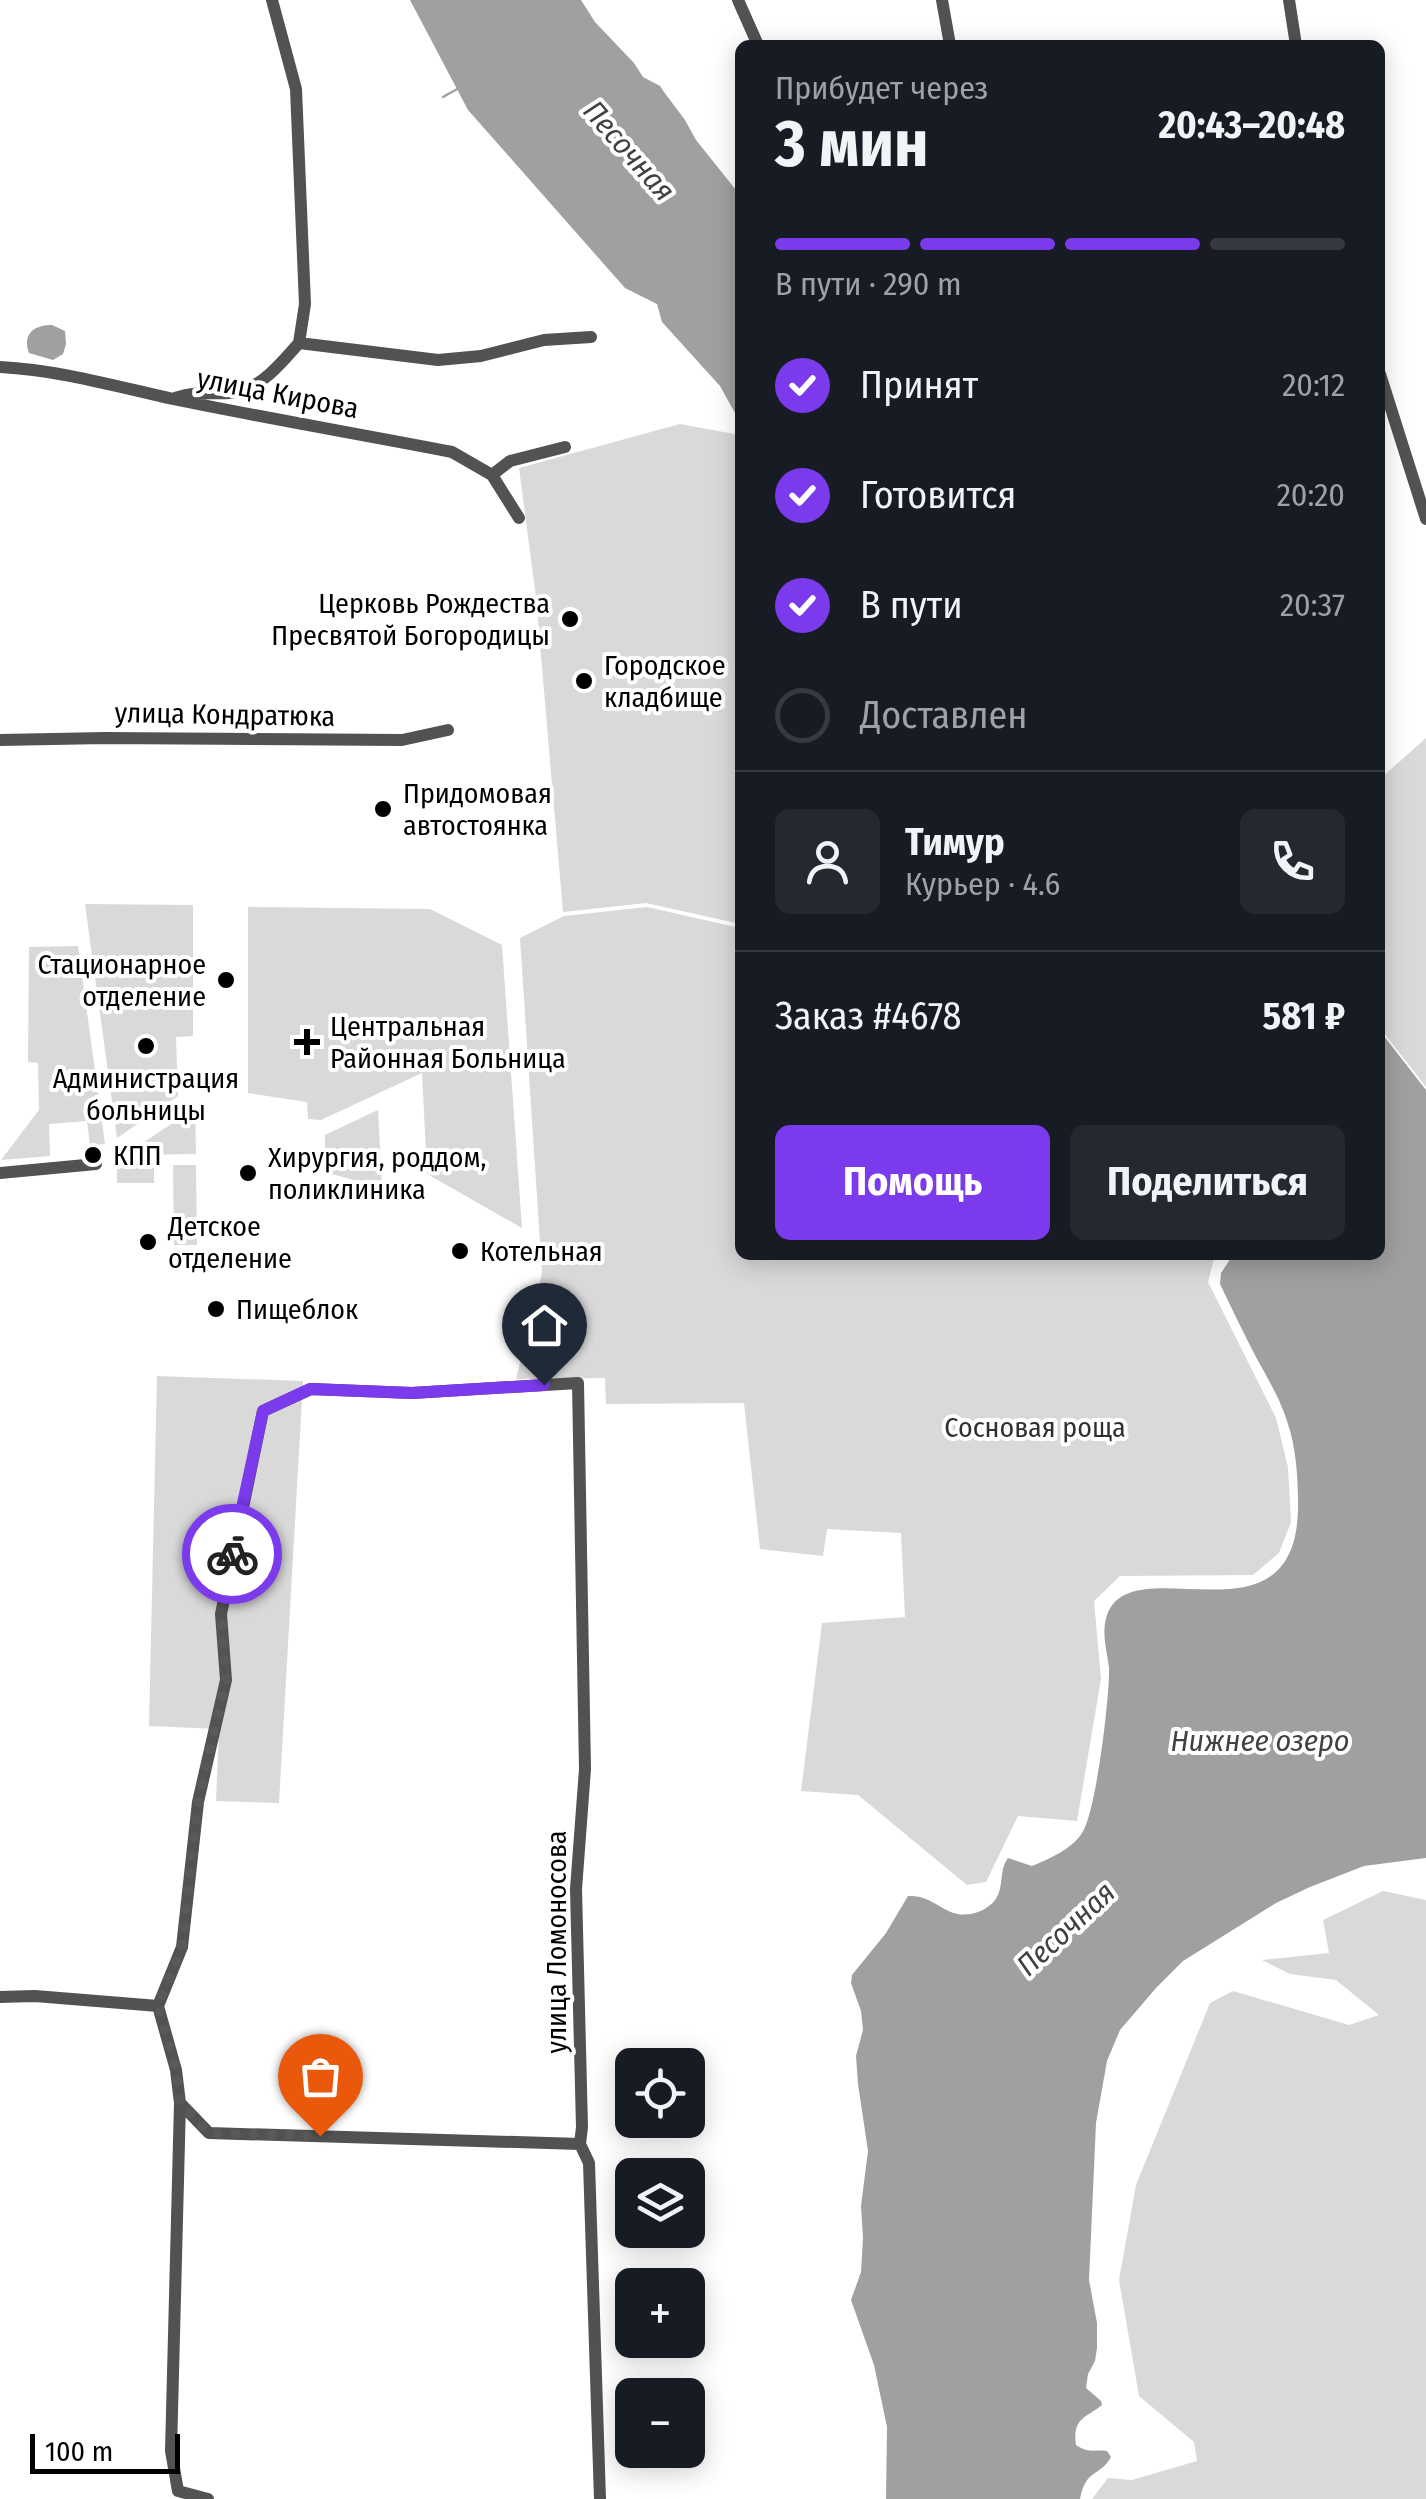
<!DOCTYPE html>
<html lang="ru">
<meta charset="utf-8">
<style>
body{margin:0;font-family:"Fira Sans Condensed",sans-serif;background:#242831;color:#f1f3f6;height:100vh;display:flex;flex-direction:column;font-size:38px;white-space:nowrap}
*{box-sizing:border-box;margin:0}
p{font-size:32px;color:#9ea1a6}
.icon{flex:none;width:55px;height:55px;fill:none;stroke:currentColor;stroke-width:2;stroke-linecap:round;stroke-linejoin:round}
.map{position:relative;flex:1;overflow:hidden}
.drawer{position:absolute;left:735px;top:40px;width:650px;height:1220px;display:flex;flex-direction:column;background:#171b24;border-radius:15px;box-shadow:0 5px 25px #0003}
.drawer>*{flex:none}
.fabs{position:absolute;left:615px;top:2048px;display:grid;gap:20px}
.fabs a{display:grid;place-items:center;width:90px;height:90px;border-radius:15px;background:#171b24;box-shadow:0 5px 25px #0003;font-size:50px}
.scale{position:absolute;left:30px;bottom:25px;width:150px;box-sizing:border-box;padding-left:10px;border:5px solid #000;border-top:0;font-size:28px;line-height:35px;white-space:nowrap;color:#000;-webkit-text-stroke:8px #fff;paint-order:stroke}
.pin{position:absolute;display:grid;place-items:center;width:85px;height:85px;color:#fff;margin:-102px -42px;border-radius:50% 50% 50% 0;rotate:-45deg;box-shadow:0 0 10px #0007}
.pin .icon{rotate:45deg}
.courier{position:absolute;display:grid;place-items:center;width:100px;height:100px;margin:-50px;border:8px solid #7c3aed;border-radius:50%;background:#fff;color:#222;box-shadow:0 2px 12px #0007}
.overview em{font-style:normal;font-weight:700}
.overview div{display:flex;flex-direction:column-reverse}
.overview{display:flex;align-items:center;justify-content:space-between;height:170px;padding:0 40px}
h1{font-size:65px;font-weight:700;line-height:75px}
.bar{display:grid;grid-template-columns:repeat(4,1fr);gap:15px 10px;align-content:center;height:120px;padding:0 40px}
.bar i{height:12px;border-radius:8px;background:#363941}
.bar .active{background:#7c3aed}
.bar p{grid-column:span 4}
.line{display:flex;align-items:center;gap:25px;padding:0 40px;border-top:2px solid #363941}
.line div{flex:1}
.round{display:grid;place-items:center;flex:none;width:105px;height:105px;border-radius:15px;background:#242831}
ol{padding:0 40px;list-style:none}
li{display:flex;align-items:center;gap:30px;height:110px}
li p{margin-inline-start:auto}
li .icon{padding:10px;border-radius:50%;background:#7c3aed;color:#fff;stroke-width:4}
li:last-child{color:#9ea1a6}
li i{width:55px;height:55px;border:5px solid #363941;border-radius:50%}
.cta{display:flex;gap:20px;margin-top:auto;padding:20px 40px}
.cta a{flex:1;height:115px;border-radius:15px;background:#7c3aed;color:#fff;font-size:40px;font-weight:700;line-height:115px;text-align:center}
.cta a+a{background:#242831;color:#f1f3f6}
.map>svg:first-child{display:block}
.green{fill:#d9d9d9}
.water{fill:#a0a0a0}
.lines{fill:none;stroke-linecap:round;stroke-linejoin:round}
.stream{stroke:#a0a0a0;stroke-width:2.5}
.minor{stroke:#525252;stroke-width:12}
.done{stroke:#595959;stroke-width:10;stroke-dasharray:0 18}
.route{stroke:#7c3aed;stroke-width:12}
.poi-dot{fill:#000;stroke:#fff;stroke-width:4}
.labels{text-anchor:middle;stroke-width:8;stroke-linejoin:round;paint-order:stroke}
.street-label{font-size:28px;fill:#000;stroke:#fff}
.poi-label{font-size:28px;fill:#000;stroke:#fff;text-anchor:start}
.park-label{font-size:28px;fill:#303030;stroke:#fff}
.water-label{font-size:30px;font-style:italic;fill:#414141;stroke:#fff}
</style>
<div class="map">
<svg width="1426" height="2499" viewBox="0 0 1426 2499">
<rect width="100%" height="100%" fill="#fff"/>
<path class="green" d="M 680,424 L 740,435 L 740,924 L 646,903 L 563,912 L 536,597 L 519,468 Z
M 1426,738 L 1426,1087 L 1380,1028 L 1380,779 Z
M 85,904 L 193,905 L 193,1036 L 176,1037 L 178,1096 L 117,1138 Z
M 248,907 L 430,909 L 502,945 L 522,1228 L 427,1174 L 422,1073 L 321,1120 L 308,1119 L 307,1102 L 248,1093 Z
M 647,907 L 740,928 L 740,1255 L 1215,1255 L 1208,1282 L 1276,1418 L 1288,1467 L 1291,1522 L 1279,1553 L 1253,1575 L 1120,1576 L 1094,1601 L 1101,1679 L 1077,1821 L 1018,1816 L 986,1882 L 967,1885 L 858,1795 L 801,1791 L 822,1623 L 905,1617 L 901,1533 L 827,1529 L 823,1556 L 760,1549 L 744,1403 L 606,1404 L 605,1378 L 516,1379 L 542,1273 L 520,938 L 564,916 Z
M 78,946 L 105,1144 L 90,1146 L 87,1121 L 49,1124 L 50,1156 L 1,1160 L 39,1110 L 38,1063 L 28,1062 L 29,947 Z
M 195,1108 L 196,1154 L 125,1155 Z
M 378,1110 L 382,1188 L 325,1172 L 325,1135 Z
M 154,1165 L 154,1183 L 117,1183 L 117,1166 Z
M 173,1165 L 196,1165 L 197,1245 L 174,1245 Z
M 157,1376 L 303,1381 L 279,1803 L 216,1801 L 219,1729 L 149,1726 Z
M 1383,1891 L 1426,1900 L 1426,2499 L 1092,2499 L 1108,2478 L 1132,2480 L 1197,2461 L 1194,2442 L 1139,2396 L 1119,2280 L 1136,2185 L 1210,2003 L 1233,1991 L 1349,2025 L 1379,2015 L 1336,1980 L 1290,1974 L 1262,1960 L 1329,1953 L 1323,1920 Z"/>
<path class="water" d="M 410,0 L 581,0 L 595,22 L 634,63 L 643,77 L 660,86 L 664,92 L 685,120 L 696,140 L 740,195 L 740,422 L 720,386 L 662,322 L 657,304 L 625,288 L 468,110 Z
M 52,325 L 65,331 L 66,344 L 63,354 L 53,360 L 29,353 C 22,334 34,325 52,325 Z
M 1380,1031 L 1426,1090 L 1426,1858 L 1364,1866 L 1310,1887 L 1276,1903 L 1183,1961 L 1156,1988 L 1120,2030 L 1107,2061 L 1096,2123 L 1089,2280 L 1097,2323 L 1097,2348 L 1095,2361 L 1088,2374 L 1086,2388 L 1101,2401 L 1102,2405 C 1086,2418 1072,2418 1076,2445 C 1090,2454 1094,2449 1107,2451 L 1111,2457 C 1100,2477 1086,2468 1080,2499 L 886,2499 L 887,2427 L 883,2408 L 874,2365 L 851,2300 L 861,2272 L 863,2238 L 861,2206 L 868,2151 L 858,2084 L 856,2056 L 863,2030 L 861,2011 L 851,1983 L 852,1975 L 886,1933 L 908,1896 C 937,1894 946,1923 978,1912 C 986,1909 993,1904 997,1897 C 1004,1884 999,1870 1008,1858 L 1032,1866 C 1049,1859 1072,1849 1082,1833 C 1096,1813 1110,1695 1109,1668 C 1107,1650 1101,1633 1107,1615 C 1132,1544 1299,1655 1298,1504 C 1298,1477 1296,1446 1287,1421 C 1280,1399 1268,1379 1257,1359 C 1244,1334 1232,1309 1220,1284 L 1221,1273 L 1233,1255 L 1380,1255 Z"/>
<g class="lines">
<path class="stream" d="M 443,97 L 459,88"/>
<path class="minor" d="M 272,0 L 296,89 L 305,304 L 299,343
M 738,0 L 758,45
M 942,0 L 950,45
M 1289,0 L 1296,45
M 299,343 L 438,360 L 481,356 L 544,340 L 591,337
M 0,367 C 59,370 115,386 173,399 C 265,418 359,434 452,452 L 492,475 L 519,518
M 1380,374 L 1426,519
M 175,398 C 201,389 216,396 238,392 C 263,386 283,361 299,343
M 492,475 L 510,461 L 565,447
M 0,740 L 105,738 L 402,740 L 448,730
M 0,1173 L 96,1164
M 0,1997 L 35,1996 L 158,2006
M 180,2103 L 209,2133 L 580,2144
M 178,2491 L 171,2451 L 180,2103 L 176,2070 L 158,2006 L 182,1947 L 198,1802 L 226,1680 L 221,1614 L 263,1411 L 311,1389 L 412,1393 L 578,1383 L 585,1769 L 576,1889 L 582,2127 L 580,2144 L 589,2163 L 600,2499
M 178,2491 L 208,2499"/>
</g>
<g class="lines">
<path class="done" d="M 232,1554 L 221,1614 L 226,1680 L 198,1802 L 182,1947 L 158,2006 L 176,2070 L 180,2103 L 209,2133 L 320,2136"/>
<path class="route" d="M 232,1554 L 263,1411 L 310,1389 L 412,1393 L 544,1385"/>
</g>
<g class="poi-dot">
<circle cx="570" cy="619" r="10"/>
<circle cx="584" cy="681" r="10"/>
<circle cx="383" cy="809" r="10"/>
<circle cx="226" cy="980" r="10"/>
<path d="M302 1027h10v10h10v10h-10v10h-10v-10h-10v-10h10z"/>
<circle cx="146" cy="1046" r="10"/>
<circle cx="93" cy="1155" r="10"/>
<circle cx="248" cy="1173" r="10"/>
<circle cx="148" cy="1242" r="10"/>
<circle cx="460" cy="1251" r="10"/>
<circle cx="216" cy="1309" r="10"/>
</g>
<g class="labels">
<g class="street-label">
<text transform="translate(278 393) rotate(11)" y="10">улица Кирова</text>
<text transform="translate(225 714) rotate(1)" y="10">улица Кондратюка</text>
<text transform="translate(556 1942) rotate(-90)" y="10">улица Ломоносова</text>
</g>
<g class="poi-label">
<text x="550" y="613" text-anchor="end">Церковь Рождества<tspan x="550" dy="32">Пресвятой Богородицы</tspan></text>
<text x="604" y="675">Городское<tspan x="604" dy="32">кладбище</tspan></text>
<text x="403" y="803">Придомовая<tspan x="403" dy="32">автостоянка</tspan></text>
<text x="206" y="974" text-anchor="end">Стационарное<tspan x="206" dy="32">отделение</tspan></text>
<text x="330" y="1036">Центральная<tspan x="330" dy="32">Районная Больница</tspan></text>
<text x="146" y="1088" text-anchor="middle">Администрация<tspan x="146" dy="32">больницы</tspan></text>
<text x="113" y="1165">КПП</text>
<text x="268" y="1167">Хирургия, роддом,<tspan x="268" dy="32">поликлиника</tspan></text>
<text x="168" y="1236">Детское<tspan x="168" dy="32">отделение</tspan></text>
<text x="480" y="1261">Котельная</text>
<text x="236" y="1319">Пищеблок</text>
</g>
<g class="park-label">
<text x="1035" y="1437">Сосновая роща</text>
</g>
<g class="water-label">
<text transform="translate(629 151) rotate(49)" y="10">Песочная</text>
<text x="1260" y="1751">Нижнее озеро</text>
<text transform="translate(1066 1929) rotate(-43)" y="10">Песочная</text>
</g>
</g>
</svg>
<div class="fabs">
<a><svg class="icon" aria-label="locate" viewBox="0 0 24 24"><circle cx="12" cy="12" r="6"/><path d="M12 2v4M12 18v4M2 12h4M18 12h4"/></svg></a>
<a><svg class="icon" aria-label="layers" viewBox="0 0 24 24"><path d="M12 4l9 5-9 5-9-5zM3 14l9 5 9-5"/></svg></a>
<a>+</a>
<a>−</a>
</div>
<div class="scale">100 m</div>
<div class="pin" style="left:320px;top:2136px;background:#ea580c"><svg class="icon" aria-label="bag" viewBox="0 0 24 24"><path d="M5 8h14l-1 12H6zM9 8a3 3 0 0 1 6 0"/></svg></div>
<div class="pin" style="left:544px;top:1385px;background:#1f2937"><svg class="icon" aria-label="home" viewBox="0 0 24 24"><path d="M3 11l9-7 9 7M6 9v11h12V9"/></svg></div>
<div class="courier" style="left:232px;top:1554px"><svg class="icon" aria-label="bike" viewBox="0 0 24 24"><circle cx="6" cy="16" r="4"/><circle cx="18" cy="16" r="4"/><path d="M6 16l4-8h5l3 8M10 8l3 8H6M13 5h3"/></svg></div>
<section class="drawer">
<div class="overview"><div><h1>3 мин</h1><p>Прибудет через</p></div><em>20:43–20:48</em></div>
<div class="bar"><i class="active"></i><i class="active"></i><i class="active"></i><i></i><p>В пути · 290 m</p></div>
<ol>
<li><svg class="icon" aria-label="check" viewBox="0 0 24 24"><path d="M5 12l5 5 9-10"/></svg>Принят<p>20:12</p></li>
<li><svg class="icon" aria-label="check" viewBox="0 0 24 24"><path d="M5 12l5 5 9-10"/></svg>Готовится<p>20:20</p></li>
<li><svg class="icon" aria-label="check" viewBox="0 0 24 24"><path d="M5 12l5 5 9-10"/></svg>В пути<p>20:37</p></li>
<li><i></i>Доставлен</li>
</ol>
<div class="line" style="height:180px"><a class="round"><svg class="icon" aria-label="person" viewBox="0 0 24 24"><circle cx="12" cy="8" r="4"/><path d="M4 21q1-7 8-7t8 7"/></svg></a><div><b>Тимур</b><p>Курьер · 4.6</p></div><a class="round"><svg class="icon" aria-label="phone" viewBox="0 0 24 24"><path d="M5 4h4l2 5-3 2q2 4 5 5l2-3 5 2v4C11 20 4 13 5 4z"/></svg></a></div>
<div class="line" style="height:130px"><div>Заказ #4678</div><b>581 ₽</b></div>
<div class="cta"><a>Помощь</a><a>Поделиться</a></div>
</section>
</div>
